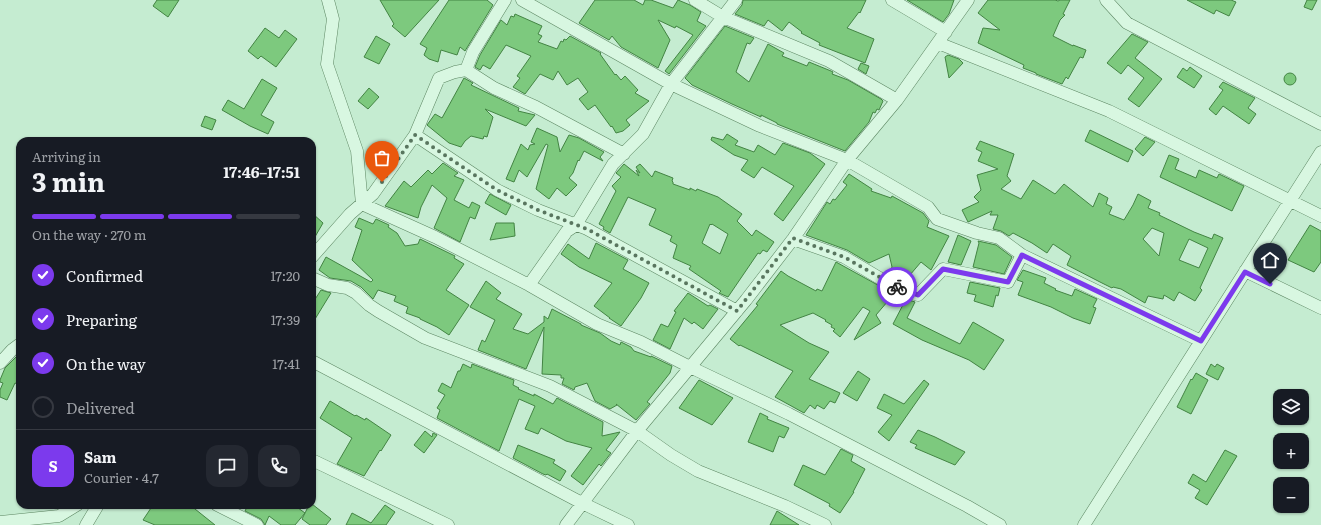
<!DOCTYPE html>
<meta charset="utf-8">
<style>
body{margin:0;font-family:Literata,serif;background:#242831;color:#f1f3f6;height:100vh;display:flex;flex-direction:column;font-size:15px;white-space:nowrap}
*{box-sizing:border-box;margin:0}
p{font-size:13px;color:#9ea1a6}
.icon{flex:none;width:22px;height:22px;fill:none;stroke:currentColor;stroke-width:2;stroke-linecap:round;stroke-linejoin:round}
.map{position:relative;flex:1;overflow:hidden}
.details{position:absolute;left:16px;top:137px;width:300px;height:372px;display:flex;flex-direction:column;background:#171b24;border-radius:12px;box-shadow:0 1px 3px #0004}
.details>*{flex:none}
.tools{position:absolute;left:1273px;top:389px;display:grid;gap:8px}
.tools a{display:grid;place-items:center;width:36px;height:36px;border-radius:8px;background:#171b24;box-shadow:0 1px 3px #0004;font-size:20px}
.pin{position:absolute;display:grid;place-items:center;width:34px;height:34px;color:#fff;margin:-41px -17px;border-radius:50% 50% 50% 0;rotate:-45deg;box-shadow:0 0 4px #0007}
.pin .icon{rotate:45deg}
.courier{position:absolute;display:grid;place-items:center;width:40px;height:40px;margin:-20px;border:3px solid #7c3aed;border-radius:50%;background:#fff;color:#222;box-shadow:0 1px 5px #0007}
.overview em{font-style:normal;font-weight:700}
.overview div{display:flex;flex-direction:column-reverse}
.overview{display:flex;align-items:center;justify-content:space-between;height:68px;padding:0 16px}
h1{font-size:26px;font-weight:700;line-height:30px}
.bar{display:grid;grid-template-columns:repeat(4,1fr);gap:6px 4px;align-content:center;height:48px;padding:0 16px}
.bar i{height:5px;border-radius:3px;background:#363941}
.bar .selected{background:#7c3aed}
.bar p{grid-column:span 4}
.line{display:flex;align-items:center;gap:10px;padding:0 16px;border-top:1px solid #363941}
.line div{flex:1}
.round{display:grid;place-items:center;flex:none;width:42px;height:42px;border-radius:12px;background:#242831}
ol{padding:0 16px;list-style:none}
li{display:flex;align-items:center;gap:12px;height:44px}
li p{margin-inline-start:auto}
li .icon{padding:4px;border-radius:50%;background:#7c3aed;color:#fff;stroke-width:4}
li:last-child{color:#9ea1a6}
li i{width:22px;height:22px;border:2px solid #363941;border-radius:50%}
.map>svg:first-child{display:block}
.building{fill:#7dc97e;stroke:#438443;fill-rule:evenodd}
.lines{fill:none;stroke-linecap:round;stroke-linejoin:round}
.street-casing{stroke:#5c8662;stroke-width:13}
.street{stroke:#d8f7e1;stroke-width:12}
.done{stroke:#59765f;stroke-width:4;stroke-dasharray:0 7.2}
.route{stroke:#7c3aed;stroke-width:5}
</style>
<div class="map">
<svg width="1321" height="525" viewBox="0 0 1321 525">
<rect width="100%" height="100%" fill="#c5ecd1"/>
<path class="building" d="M 157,0 L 179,0 L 168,17 L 153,6 Z
M 380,0 L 439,0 L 405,37 L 392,26 L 394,24 Z
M 449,0 L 487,0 L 493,5 L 465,51 L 460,47 L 457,55 L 441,50 L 438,62 L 429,59 L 424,55 L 427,48 L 420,44 Z
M 595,0 L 634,0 L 643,5 L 645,0 L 651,0 L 673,8 L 678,0 L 690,5 L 701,12 L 697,21 L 706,26 L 669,74 L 665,71 L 693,35 L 676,26 L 675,28 L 658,20 L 670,40 L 658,68 L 621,47 L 612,36 L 609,40 L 579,23 Z
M 743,0 L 866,0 L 860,13 L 859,12 L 847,28 L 874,39 L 865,63 L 819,45 L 820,43 L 801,33 L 802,32 L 789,22 L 782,31 L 768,20 L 764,26 L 735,14 L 742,5 Z
M 907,0 L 954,0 L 949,14 L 943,22 Z
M 988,0 L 1055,0 L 1058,1 L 1060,0 L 1070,0 L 1063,14 L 1065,15 L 1060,20 L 1053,36 L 1073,46 L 1073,45 L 1086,50 L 1083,58 L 1080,57 L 1068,79 L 1066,77 L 1062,84 L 1036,74 L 1036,73 L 1023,68 L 1024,65 L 978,43 L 983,28 L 1000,30 L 978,13 Z
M 1187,0 L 1231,0 L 1236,2 L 1229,16 L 1216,10 L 1214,14 Z
M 1307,0 L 1317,0 L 1312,10 L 1304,7 Z
M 515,14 L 542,26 L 538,34 L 542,36 L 538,42 L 557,49 L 561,41 L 563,42 L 564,39 L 566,40 L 570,36 L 601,53 L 600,54 L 615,75 L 616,74 L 621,80 L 625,76 L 638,90 L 635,93 L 649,101 L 626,120 L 630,125 L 623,131 L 616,133 L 612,126 L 611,127 L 595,105 L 588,110 L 579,99 L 588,92 L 578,78 L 567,85 L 558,71 L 553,80 L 540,74 L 525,94 L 513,87 L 520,78 L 517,76 L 531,56 L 506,45 L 490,69 L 483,65 L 480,70 L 475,67 L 480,55 L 501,20 L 507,25 L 511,16 L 514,17 Z
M 725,26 L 754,38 L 750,44 L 747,43 L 736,72 L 749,82 L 768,44 L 784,53 L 782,56 L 807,66 L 809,62 L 831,71 L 833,72 L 832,74 L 848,80 L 881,99 L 883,101 L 879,110 L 877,109 L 875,113 L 873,112 L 869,122 L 845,151 L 777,124 L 777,123 L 761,115 L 761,117 L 732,104 L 692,85 L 685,78 Z
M 265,28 L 279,38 L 285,30 L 297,39 L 276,67 L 261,56 L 258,59 L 248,51 Z
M 1132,34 L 1148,42 L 1135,58 L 1162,79 L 1139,107 L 1128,99 L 1144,78 L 1128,65 L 1121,74 L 1107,63 Z
M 376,36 L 390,44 L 379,64 L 364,57 Z
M 948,55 L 959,59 L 963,63 L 949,78 L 945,57 Z
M 861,63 L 869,66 L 866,74 L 858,69 Z
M 1190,67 L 1202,76 L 1194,88 L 1177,77 L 1183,68 L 1187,71 Z
M1284 79a6 6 0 1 1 12 0a6 6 0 1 1-12 0Z
M 464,78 L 473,83 L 471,85 L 519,108 L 518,111 L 535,115 L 526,126 L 485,109 L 493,117 L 487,137 L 484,136 L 483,139 L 471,136 L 465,141 L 461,147 L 449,143 L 427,125 L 435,114 L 442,118 Z
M 262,79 L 277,88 L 261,115 L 274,122 L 268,134 L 250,126 L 222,110 L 228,100 L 244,109 Z
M 1223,82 L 1255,98 L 1248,108 L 1256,114 L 1249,124 L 1223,106 L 1216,115 L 1209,109 L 1223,90 L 1219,87 Z
M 369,88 L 379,97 L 368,109 L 358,101 Z
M 205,116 L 216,120 L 212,130 L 201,126 Z
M 537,128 L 557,137 L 560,152 L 569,135 L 579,138 L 604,152 L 600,157 L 603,161 L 584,151 L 579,161 L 578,160 L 573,173 L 569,178 L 577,185 L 566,196 L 557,188 L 549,199 L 536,189 L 548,145 L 546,144 L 527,177 L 519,170 L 514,182 L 506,179 L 521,144 L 528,150 L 530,145 L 535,144 L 531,142 Z
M 1090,130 L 1133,151 L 1128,162 L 1085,141 Z
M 727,134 L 738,141 L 735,145 L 754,152 L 758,145 L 775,155 L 783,143 L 810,153 L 825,164 L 783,221 L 774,214 L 794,186 L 762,167 L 754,178 L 741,170 L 748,160 L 734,155 L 711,140 L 712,137 L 723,140 Z
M 1145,137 L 1155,142 L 1143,156 L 1135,149 Z
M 980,141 L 1014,154 L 1007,176 L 1011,181 L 1001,189 L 1021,199 L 1033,180 L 1055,194 L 1064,184 L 1093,207 L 1099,193 L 1108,198 L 1106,204 L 1112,207 L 1109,214 L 1124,220 L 1133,205 L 1138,194 L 1151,201 L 1148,208 L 1160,213 L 1159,215 L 1194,232 L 1212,239 L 1214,234 L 1223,238 L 1200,288 L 1202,290 L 1195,301 L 1179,292 L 1174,301 L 1164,295 L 1163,299 L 1148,296 L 1145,303 L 1121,289 L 1113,287 L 1112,288 L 1100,282 L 1067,265 L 1071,256 L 1053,244 L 1047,253 L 1032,243 L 1013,233 L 1009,236 L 1001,231 L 993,229 L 998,215 L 990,215 L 992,211 L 968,222 L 962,210 L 979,202 L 974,197 L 981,190 L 977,175 L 998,169 L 978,161 L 982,152 L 976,149 ZM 1152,228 L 1164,233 L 1159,256 L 1143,239 ZM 1189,239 L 1208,248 L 1199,268 L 1179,260 Z
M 1169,155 L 1179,159 L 1175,169 L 1196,178 L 1199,170 L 1217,178 L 1219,174 L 1244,186 L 1232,211 L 1160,177 Z
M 443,163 L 458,173 L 454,176 L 464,180 L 454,200 L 469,208 L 472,202 L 480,206 L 475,219 L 470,217 L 460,242 L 434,228 L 447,198 L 432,185 L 421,207 L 418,218 L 385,206 L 404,181 L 411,187 L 428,170 L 432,174 Z
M 624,164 L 639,176 L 636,170 L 640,173 L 636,167 L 640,164 L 652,177 L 655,171 L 673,178 L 672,181 L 673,182 L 673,184 L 690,190 L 690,188 L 696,191 L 697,189 L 718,197 L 742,214 L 737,221 L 752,236 L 756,230 L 774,242 L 767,252 L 763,250 L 760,254 L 758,253 L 728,297 L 719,293 L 721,291 L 689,269 L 691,266 L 673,258 L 677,245 L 670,241 L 672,236 L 649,225 L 656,209 L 628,197 L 610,233 L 603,229 L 604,227 L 599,224 L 616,191 L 612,186 L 621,177 L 616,173 ZM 710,224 L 711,225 L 712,224 L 728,234 L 720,254 L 702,243 Z
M 849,174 L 872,189 L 871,191 L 891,198 L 892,196 L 923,213 L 929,221 L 927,227 L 949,236 L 931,270 L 921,262 L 904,282 L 889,275 L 892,267 L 889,254 L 869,263 L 847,250 L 806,235 L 827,202 L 830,204 L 833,199 L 835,200 L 847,185 L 843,182 Z
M 490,194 L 511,205 L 506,215 L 485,203 Z
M 312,213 L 323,223 L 312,242 Z
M 359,218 L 373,224 L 376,219 L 389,225 L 388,227 L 397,233 L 405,246 L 418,244 L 420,239 L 455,256 L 454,258 L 464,264 L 446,290 L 469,305 L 449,335 L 437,327 L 420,319 L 420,318 L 406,313 L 408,307 L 394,301 L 396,296 L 378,290 L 373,299 L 361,287 L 351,281 L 330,278 L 319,270 L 326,257 L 371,282 L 373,280 L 352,260 L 362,230 L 355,227 Z
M 496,223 L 514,223 L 515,236 L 490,240 Z
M 1310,225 L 1321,231 L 1321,262 L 1314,272 L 1288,260 Z
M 958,235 L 971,241 L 961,265 L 948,262 Z
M 978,241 L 996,245 L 1012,257 L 1004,274 L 973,267 L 979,243 Z
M 596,243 L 628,260 L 623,269 L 649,283 L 641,298 L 621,326 L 609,318 L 610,318 L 594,306 L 612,283 L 579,267 L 561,254 L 568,244 L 589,259 Z
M 836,262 L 894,294 L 876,315 L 881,323 L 854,340 L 870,311 L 863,307 L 840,337 L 833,331 L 835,329 L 831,327 L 832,325 L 825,321 L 826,320 L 813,313 L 780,325 L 809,343 L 829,352 L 809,379 L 840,393 L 835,403 L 830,401 L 824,409 L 817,405 L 815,409 L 810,405 L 804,413 L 775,397 L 793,371 L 740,345 L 739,346 L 730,339 L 758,305 L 756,304 L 781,271 L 788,276 L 816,291 L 817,289 L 822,291 Z
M 1023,270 L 1046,278 L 1044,283 L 1056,289 L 1055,290 L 1072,296 L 1075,289 L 1097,299 L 1093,307 L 1096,308 L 1090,324 L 1073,318 L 1051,307 L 1018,295 L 1023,282 L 1017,280 Z
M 486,281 L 501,293 L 496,299 L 522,314 L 513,329 L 528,334 L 544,322 L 544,316 L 548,319 L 552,309 L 581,324 L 581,325 L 600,333 L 611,341 L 620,345 L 621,342 L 631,347 L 634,351 L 651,357 L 651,356 L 672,366 L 670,373 L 647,402 L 650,404 L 636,420 L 616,404 L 617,405 L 610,409 L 595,401 L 587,383 L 575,387 L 574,390 L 562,384 L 564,378 L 561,378 L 561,375 L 542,374 L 544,327 L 526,369 L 478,350 L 482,340 L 485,342 L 495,320 L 470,307 Z
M 970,282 L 1000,288 L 998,296 L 996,295 L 993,307 L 974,301 L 976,295 L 967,293 Z
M 321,290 L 331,293 L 312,324 L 312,304 Z
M 688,293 L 708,306 L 710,305 L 718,309 L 703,329 L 694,322 L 692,324 L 684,318 L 670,349 L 653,340 L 661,324 L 668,327 L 676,312 L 674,311 Z
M 906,299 L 915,302 L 907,318 L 960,344 L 973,322 L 1004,340 L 984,370 L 969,360 L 922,340 L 893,324 Z
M 20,353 L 20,385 L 15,383 L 7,400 L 0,397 L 0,390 L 3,383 L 0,382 L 0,380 L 5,368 Z
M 463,364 L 471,368 L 472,364 L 514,380 L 513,385 L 519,388 L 518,389 L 534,396 L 534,394 L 553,404 L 557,398 L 603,422 L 602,436 L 620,432 L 606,450 L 611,453 L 601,466 L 599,464 L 583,485 L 571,476 L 592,448 L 566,441 L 541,428 L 538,434 L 525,429 L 535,406 L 519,399 L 499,451 L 437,418 L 440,410 L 437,408 L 445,395 L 438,391 L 442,383 L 451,388 L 458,371 L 460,371 Z
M 1211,364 L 1215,367 L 1217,364 L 1224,368 L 1218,380 L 1206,374 Z
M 858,371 L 870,379 L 857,401 L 843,393 Z
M 1196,373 L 1208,380 L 1191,414 L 1177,407 L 1191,379 L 1192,380 Z
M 699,380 L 733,398 L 712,425 L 679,408 Z
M 924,380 L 929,384 L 889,441 L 878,432 L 892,415 L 877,408 L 884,394 L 904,404 Z
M 330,401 L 355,416 L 356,415 L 365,420 L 366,418 L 391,435 L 381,451 L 380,450 L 364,476 L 337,464 L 352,438 L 320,418 Z
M 760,413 L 768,417 L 767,419 L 789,428 L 784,438 L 779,436 L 773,452 L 748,442 Z
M 918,430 L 935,437 L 965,452 L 955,465 L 915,448 L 917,445 L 910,442 Z
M 425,431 L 432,437 L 433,433 L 437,435 L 424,453 L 414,445 Z
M 518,445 L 555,460 L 553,463 L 566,471 L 560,481 L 547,474 L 546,475 L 543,474 L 513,458 Z
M 841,449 L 853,455 L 851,461 L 865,469 L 853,492 L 854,492 L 840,513 L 829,506 L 830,504 L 794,485 L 803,465 L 825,475 Z
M 1225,450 L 1237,456 L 1207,505 L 1195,498 L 1200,490 L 1188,483 L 1193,474 L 1206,482 Z
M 312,504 L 331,519 L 326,525 L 310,525 L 302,519 L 309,505 L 312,505 Z
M 153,505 L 190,505 L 215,525 L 155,525 L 143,520 Z
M 248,505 L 294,505 L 305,513 L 295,525 L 281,525 L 269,516 L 265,525 L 261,519 L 245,511 Z
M 385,505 L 395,512 L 386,525 L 346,525 L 352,513 L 371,523 Z
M 777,511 L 799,525 L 770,525 Z"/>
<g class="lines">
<g class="street-casing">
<path id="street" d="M 328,0 L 333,19 L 327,64 L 357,151 L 362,204 L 435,237 L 529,285 L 597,324 L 641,342 L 690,367 L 789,414 L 967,506 L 1000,525
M 522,0 L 671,84 L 760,126 L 847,160 L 928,207 L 937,219 L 977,233 L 999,238 L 1022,255 L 1201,341
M 695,0 L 723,17 L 829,61 L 897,100
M 892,0 L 946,32
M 1106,0 L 1127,23 L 1321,124
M 938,43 L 1109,111 L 1321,216
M 466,70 L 494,88 L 536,107 L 624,154
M 415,135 L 497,190 L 538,210 L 587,229 L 737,311
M 793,239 L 844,257 L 893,286 L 918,295 L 943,269 L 1008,282 L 1022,255
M 312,257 L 350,214 L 373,194 L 415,135 L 439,78 L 455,72 L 466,70 L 473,52 L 505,0
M 1245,271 L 1321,308
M 312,278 L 328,285 L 347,288 L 356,293 L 369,305 L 378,311 L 425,338 L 550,386 L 637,431 L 671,455 L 698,471 L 785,506 L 825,525
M 529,285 L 567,231 L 576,225 L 613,164 L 643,134 L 671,84 L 736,0
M 312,361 L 582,503 L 628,525
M 0,363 L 12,350 L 20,344
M 312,460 L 448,525
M 217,505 L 257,525
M 0,522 L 59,516 L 77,505
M 86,525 L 98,505
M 566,525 L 637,431 L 746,300 L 793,239 L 847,160 L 897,100 L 968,0
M 1084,525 L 1321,152"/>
</g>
<use href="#street" class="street"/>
</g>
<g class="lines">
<path class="done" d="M 382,182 L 415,135 L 497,190 L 538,210 L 587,229 L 737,311 L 793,238 L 844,257 L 897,287"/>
<path class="route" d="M 897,287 L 918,295 L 943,269 L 1008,282 L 1022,255 L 1201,341 L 1245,272 L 1270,284"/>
</g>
</svg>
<div class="tools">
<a><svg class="icon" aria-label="layers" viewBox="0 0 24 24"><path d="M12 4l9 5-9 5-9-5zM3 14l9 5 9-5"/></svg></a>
<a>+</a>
<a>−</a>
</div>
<div class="pin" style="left:382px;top:182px;background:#ea580c"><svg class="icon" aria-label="bag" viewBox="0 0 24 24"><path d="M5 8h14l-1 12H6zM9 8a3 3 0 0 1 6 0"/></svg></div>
<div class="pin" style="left:1270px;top:284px;background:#1f2937"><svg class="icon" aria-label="home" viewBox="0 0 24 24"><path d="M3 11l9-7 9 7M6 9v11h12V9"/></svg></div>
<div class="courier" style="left:897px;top:287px"><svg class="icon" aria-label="bike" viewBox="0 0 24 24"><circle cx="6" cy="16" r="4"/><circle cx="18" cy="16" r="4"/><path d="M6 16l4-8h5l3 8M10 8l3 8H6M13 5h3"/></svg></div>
<section class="details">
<div class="overview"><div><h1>3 min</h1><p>Arriving in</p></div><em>17:46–17:51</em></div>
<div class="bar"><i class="selected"></i><i class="selected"></i><i class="selected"></i><i></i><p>On the way · 270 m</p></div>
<ol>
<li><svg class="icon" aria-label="check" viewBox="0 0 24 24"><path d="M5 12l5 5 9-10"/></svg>Confirmed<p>17:20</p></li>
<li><svg class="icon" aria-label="check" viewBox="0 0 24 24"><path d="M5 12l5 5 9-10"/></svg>Preparing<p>17:39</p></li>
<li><svg class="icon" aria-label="check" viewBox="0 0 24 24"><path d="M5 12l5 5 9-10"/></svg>On the way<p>17:41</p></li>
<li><i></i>Delivered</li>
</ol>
<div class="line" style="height:72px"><b class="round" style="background:#7c3aed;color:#fff">S</b><div><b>Sam</b><p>Courier · 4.7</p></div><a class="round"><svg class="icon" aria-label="chat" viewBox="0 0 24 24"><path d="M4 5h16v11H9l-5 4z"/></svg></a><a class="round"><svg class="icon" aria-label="phone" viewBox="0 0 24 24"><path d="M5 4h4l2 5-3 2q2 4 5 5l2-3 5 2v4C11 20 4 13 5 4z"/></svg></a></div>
</section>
</div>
